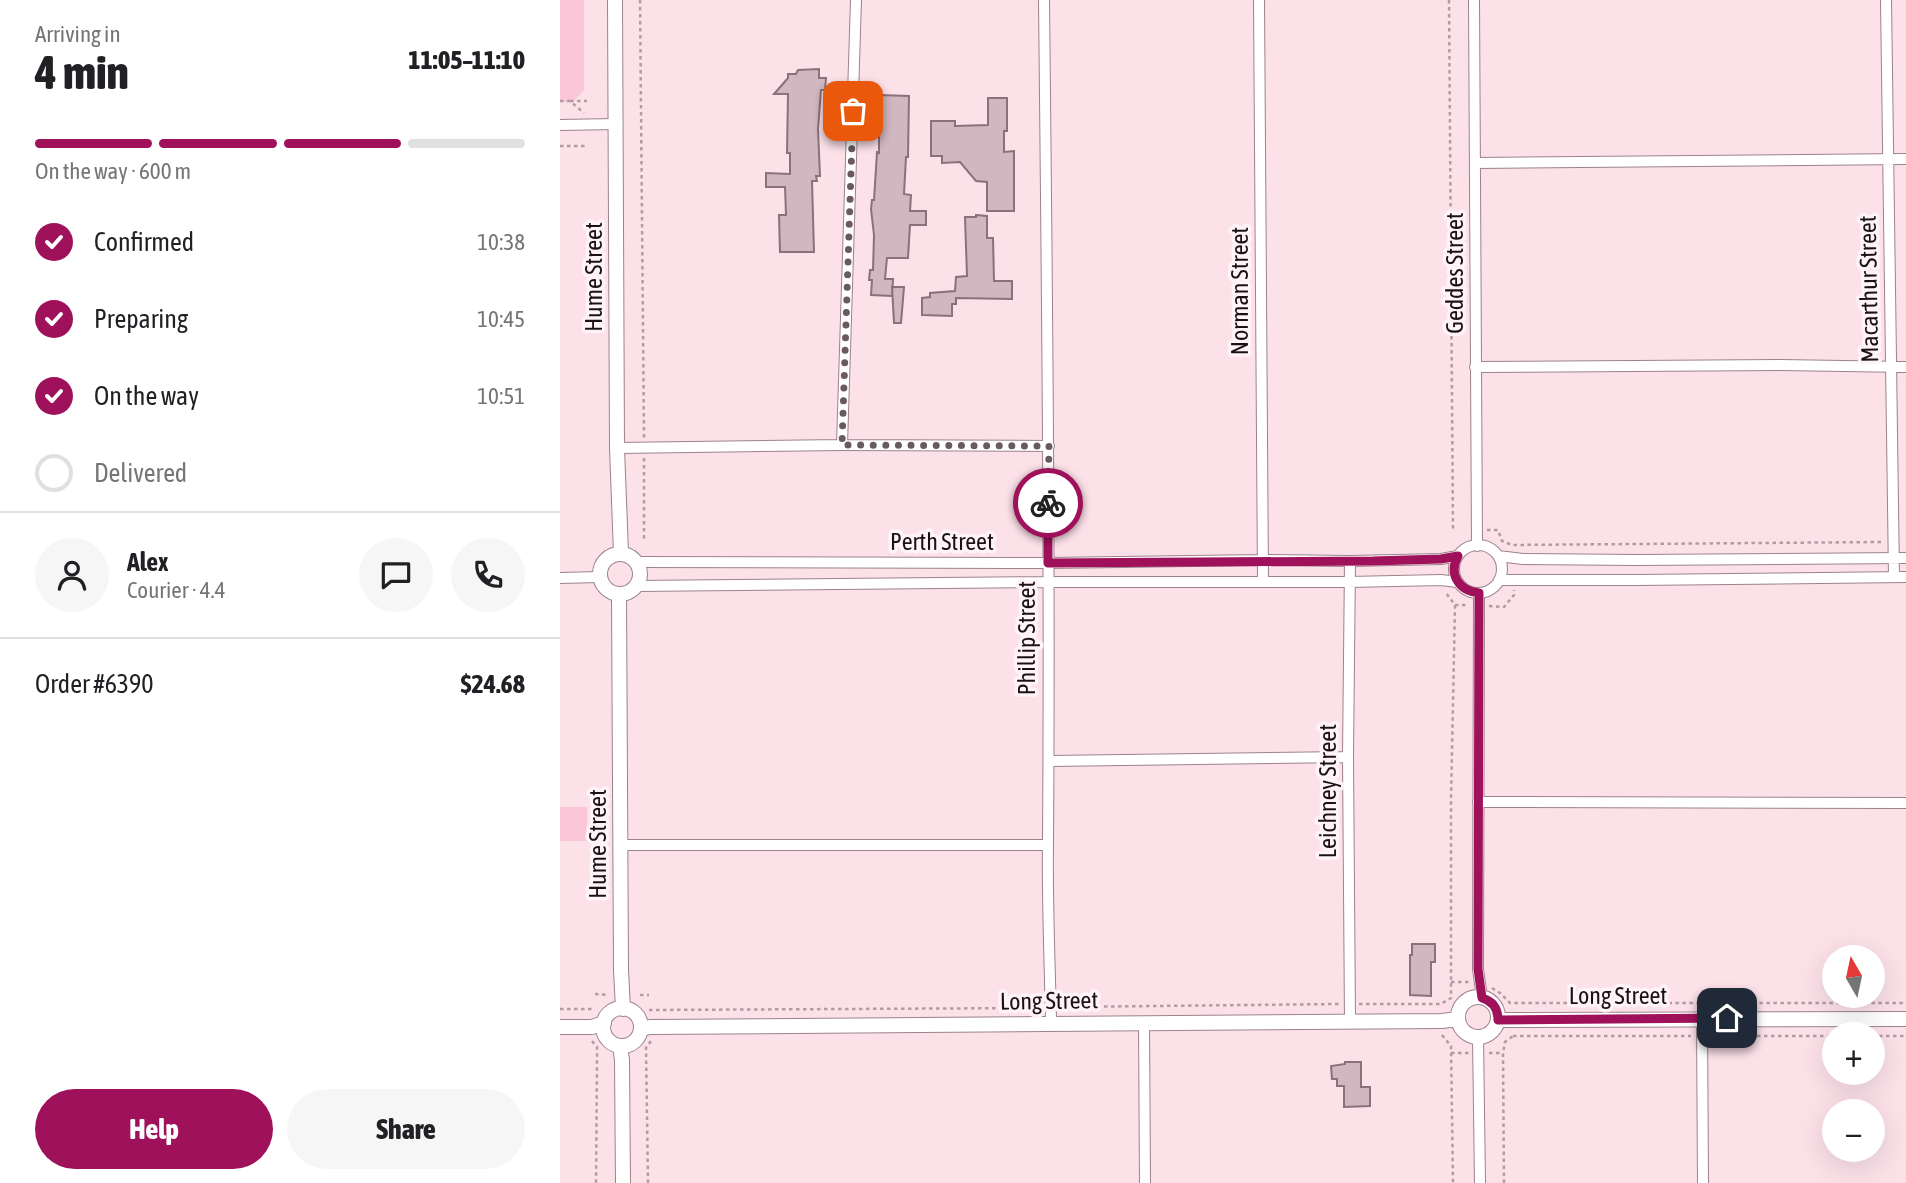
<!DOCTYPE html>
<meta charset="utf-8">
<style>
body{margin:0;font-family:"Asap Condensed",sans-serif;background:#f6f6f6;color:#202124;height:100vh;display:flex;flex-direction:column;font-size:26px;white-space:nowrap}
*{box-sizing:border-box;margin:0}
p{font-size:23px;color:#757577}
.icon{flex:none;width:38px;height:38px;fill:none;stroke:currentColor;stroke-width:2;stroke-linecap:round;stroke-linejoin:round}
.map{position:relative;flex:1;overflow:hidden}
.side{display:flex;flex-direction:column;background:#fff;width:560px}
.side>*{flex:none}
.needle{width:46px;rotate:351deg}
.fabs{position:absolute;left:1262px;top:945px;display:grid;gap:14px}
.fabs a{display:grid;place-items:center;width:63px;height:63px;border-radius:50%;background:#fff;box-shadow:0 7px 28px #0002;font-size:35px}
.pin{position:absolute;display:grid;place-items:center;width:60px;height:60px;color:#fff;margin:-30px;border-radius:14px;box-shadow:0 4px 10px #0006}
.courier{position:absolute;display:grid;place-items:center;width:70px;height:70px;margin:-35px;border:5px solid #a0115b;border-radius:50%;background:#fff;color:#222;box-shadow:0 2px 9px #0007}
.summary em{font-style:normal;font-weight:800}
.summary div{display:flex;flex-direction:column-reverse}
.summary{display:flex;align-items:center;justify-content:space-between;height:119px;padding:0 35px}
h1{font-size:46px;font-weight:800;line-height:52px}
.bar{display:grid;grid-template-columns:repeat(4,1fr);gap:10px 7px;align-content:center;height:84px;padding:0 35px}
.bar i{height:9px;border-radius:5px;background:#e0e0e0}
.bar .selected{background:#a0115b}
.bar p{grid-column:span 4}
.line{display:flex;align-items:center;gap:18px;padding:0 35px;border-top:2px solid #e0e0e0}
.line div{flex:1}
.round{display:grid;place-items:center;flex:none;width:74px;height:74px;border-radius:37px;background:#f6f6f6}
ol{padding:0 35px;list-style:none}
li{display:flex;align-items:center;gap:21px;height:77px}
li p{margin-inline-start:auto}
li .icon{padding:7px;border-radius:50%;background:#a0115b;color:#fff;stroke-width:4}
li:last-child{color:#757577}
li i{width:38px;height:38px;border:4px solid #e0e0e0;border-radius:50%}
.action{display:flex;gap:14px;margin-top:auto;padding:14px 35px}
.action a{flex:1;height:80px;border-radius:42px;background:#a0115b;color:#fff;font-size:28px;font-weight:800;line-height:80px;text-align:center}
.action a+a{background:#f6f6f6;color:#202124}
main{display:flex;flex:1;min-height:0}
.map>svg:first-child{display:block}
.green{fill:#f9c7d7}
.building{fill:#d1b7bf;stroke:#8a727a;stroke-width:2}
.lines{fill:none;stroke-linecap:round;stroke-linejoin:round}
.street-casing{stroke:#9c838b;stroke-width:12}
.secondary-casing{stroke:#9c838b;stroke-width:16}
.path{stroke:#b19ca2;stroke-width:2.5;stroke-dasharray:3.5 3.5;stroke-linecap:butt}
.street{stroke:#fff;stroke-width:10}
.secondary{stroke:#fff;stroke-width:14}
.done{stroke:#695a5f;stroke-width:7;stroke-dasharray:0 12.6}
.route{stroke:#a0115b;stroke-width:9}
.labels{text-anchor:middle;stroke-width:7;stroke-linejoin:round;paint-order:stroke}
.street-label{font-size:24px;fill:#1a1114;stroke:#fef3f6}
</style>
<main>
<section class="side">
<div class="summary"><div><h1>4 min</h1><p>Arriving in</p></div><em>11:05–11:10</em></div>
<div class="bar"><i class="selected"></i><i class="selected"></i><i class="selected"></i><i></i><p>On the way · 600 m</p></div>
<ol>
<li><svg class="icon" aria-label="check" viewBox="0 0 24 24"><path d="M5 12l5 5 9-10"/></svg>Confirmed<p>10:38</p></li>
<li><svg class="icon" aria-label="check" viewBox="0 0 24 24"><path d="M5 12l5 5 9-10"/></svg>Preparing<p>10:45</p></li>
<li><svg class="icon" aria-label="check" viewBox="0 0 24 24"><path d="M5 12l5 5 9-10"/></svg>On the way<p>10:51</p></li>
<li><i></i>Delivered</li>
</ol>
<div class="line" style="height:126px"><a class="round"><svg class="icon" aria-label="person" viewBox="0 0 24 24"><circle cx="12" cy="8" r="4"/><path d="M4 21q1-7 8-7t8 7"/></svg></a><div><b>Alex</b><p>Courier · 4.4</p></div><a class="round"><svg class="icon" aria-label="chat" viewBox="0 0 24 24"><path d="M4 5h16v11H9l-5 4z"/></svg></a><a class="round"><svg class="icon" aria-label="phone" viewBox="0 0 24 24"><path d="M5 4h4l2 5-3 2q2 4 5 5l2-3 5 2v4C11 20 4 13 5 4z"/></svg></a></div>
<div class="line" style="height:91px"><div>Order #6390</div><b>$24.68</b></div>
<div class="action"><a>Help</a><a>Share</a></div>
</section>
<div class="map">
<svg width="1346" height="1183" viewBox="0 0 1346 1183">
<rect width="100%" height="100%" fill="#fce1e9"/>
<path class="green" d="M 0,0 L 24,0 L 24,90 L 13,102 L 0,102 Z
M 0,807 L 27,807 L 27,841 L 0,841 Z"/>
<path class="building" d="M 259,69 L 259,78 L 266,78 L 265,90 L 261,90 L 258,129 L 260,176 L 256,176 L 257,181 L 252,181 L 254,252 L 220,252 L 219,215 L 226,215 L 225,187 L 206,187 L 206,173 L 230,174 L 230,153 L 227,153 L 228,94 L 214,94 L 228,78 L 228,74 L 236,74 L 238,70 Z
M 319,95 L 349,96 L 348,157 L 346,157 L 344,194 L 351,195 L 350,211 L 366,211 L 366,225 L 350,225 L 348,258 L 327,258 L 325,279 L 333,279 L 332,296 L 311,295 L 312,280 L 309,280 L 310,270 L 313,270 L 314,235 L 311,209 L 312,200 L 314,200 L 317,152 L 319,153 Z
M 428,98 L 447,98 L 447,131 L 444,131 L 444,152 L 454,151 L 454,211 L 427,211 L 427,182 L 416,181 L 400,162 L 382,163 L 382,156 L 371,156 L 371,121 L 395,121 L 395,126 L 428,125 Z
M 416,215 L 427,216 L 427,238 L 433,238 L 434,281 L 452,281 L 452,299 L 396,298 L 396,304 L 392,304 L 392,316 L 362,315 L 362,298 L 370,297 L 370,293 L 395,291 L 396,277 L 407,276 L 405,217 L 416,217 Z
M 332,287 L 344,287 L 341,323 L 334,323 Z
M 852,944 L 875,944 L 875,962 L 871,962 L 871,996 L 850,995 L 850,955 L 852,955 Z
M 785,1062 L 801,1062 L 801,1087 L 810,1087 L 810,1106 L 784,1107 L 784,1086 L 777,1086 L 777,1079 L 772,1079 L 771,1066 L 785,1064 Z"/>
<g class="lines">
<g class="street-casing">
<path id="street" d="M 484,0 C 487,281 490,562 488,843 C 487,903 490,963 491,1023
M 699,0 L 703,582
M 914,0 L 917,546
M 1326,0 L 1334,577
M 0,125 L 56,124
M 916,163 L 1346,159
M 915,367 L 1220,365 L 1346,367
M 282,445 L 296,0
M 57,448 L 282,445 L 489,446
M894 569a24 24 0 1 1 48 0a24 24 0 1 1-48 0Z
M 938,556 L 963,559 L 1076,560 L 1346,558
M 790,561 L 788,757 L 790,1021
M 76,562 L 488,563 L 703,560 L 790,561 L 881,559 L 898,556
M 0,578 L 39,577
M 939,580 L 1076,580 L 1346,577
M 76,586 L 488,582 L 789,582 L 881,580 L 897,582
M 919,593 L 918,969 L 922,998
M 489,761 L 788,757
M 918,802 L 1346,803
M 61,845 L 488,845
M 1142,1018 L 1143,1183
M 584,1022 L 585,1183
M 918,1037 L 920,1183"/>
</g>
<g class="secondary-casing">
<path id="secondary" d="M 55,0 L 57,448 L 61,553
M40 574a20 20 0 1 1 40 0a20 20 0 1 1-40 0Z
M 59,594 L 61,970 L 63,1009
M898 1017a20 20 0 1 1 40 0a20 20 0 1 1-40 0Z
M43 1027a19 19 0 1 1 38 0a19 19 0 1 1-38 0Z
M 938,1020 L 1346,1019
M 0,1027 L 32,1027 L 44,1023
M 81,1029 L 90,1027 L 882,1021 L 898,1019
M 60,1046 L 62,1060 L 63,1183"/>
</g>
<path class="path" d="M 80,0 L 84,438
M 889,0 L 893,531
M 0,101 L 10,101 L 24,113
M 10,101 L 27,101
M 0,146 L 28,146
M 84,458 L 84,540
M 927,530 L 938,530 L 942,541 L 952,545 L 1322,542
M 895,605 L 909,605
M 929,606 L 944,607 L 954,595 L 954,590
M 891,982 L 909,982
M 932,988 L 940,993 L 950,1003 L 1346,1003
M 35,994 L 48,995
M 80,995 L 89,995
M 799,1004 L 881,1004 L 891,998 L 891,800 L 895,605 L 886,593
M 502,1007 L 779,1004
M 0,1009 L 33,1009
M 89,1010 L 478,1008
M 882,1035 L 891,1046 L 893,1183
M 953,1036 L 1131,1036
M 1155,1036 L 1274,1036
M 1312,1036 L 1346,1036
M 32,1041 L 37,1047 L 37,1061 L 36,1183
M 891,1053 L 909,1053
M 929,1053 L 943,1053
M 88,1183 L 86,1048 L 91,1041
M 944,1183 L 943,1053 L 945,1042 L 953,1036"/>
<use href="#street" class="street"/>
<use href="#secondary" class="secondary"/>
</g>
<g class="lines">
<path class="done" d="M 293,111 L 282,445 L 489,446 L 488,503"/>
<path class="route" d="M 488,503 L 488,563 L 813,561 L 881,559 L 898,556 C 888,574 899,591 919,593 L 918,969 L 922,998 C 933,1001 938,1009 938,1020 L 1167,1018"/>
</g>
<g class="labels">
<g class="street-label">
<text transform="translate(895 273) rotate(-90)" y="8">Geddes Street</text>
<text transform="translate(34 277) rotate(-90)" y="8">Hume Street</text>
<text transform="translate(1309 289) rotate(-91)" y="8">Macarthur Street</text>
<text transform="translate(680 291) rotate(-90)" y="8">Norman Street</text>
<text x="382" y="550">Perth Street</text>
<text transform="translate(467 638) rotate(-90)" y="8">Phillip Street</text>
<text transform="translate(768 791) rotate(-90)" y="8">Leichney Street</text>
<text transform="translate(38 844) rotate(-90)" y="8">Hume Street</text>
<text x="1058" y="1004">Long Street</text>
<text transform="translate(489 1001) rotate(-1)" y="8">Long Street</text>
</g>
</g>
</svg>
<div class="fabs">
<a><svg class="needle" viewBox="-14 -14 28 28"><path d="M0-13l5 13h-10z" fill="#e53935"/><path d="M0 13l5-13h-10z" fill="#757577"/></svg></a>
<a>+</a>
<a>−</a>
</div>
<div class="pin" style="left:293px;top:111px;background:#ea580c"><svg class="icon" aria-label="bag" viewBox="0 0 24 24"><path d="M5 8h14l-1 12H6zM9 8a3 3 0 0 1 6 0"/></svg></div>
<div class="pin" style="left:1167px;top:1018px;background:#1f2937"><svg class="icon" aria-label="home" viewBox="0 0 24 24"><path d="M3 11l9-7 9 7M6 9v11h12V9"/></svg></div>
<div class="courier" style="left:488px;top:503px"><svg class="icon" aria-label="bike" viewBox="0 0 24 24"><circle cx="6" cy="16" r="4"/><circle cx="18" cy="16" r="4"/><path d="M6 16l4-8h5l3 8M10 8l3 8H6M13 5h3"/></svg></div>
</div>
</main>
